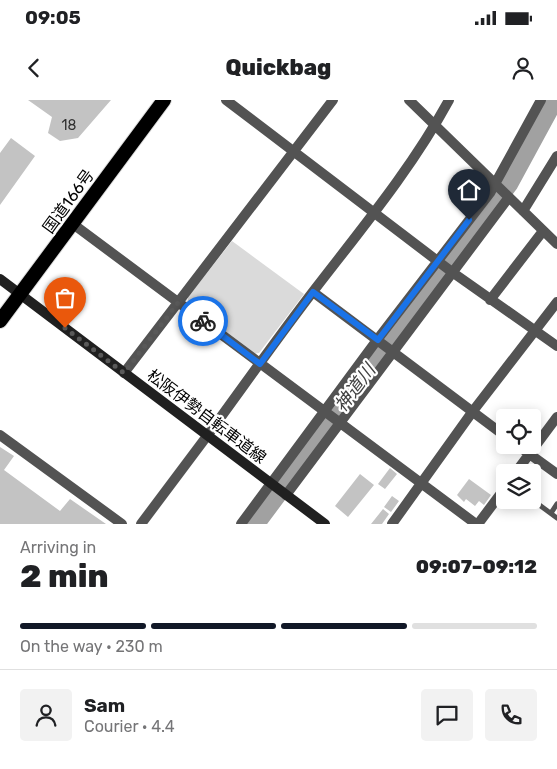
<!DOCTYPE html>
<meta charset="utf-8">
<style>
body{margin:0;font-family:Rubik,"Noto Sans JP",sans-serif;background:#f2f2f2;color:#202124;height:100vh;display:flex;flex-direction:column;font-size:19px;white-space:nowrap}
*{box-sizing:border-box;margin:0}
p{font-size:16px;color:#757577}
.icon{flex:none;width:28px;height:28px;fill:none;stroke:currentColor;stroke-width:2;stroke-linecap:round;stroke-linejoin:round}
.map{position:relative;height:424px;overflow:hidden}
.sheet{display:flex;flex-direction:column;background:#fff;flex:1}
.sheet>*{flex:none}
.tools{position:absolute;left:496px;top:309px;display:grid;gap:10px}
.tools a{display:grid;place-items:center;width:45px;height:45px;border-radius:5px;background:#fff;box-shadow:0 2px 12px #0003;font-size:25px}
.pin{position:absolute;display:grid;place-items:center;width:42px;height:42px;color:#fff;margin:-51px -21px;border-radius:50% 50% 50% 0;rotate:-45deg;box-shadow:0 0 5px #0007}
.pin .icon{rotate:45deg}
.courier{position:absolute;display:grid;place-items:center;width:50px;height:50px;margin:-25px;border:4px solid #1a73e8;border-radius:50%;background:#fff;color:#222;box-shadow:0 1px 6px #0007}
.head em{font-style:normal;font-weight:800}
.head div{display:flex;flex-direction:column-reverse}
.head{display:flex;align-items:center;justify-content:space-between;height:85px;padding:0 20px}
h1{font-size:32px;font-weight:800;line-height:38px}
.bar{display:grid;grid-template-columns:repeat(4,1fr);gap:8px 5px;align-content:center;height:60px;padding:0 20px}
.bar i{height:6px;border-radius:4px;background:#e0e0e0}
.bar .current{background:#111827}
.bar p{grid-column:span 4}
.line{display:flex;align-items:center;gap:12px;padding:0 20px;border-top:1px solid #e0e0e0}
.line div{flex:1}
.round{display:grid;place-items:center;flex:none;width:52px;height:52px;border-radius:5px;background:#f2f2f2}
.status{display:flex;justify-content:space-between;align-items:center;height:35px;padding:0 25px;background:#fff;direction:ltr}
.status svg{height:14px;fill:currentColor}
header{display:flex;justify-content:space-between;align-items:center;height:65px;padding:0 20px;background:#fff;font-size:22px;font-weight:800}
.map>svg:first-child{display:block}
.green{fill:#dadada}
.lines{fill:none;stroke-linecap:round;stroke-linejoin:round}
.river{stroke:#a1a1a1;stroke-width:21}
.building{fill:#c3c3c3}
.trunk-casing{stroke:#dbdbdb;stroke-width:16}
.service{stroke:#535353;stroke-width:5}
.minor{stroke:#535353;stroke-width:10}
.tertiary{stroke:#535353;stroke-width:10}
.secondary{stroke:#202020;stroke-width:10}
.trunk{stroke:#000;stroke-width:14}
.done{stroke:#595959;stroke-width:5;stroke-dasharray:0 9}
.route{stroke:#1a73e8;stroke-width:6}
.labels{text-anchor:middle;stroke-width:4.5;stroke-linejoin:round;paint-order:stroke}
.number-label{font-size:14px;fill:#313131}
.street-label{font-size:16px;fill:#000;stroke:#fff}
.water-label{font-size:18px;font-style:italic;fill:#424242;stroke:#fff}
</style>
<div class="status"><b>09:05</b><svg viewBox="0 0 49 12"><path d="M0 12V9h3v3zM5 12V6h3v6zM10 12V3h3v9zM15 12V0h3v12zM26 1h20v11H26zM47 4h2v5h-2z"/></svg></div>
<header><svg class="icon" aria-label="back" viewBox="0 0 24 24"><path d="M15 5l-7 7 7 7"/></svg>Quickbag<svg class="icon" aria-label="person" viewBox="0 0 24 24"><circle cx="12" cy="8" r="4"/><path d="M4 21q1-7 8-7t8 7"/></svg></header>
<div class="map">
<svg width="557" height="424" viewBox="0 0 557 424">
<rect width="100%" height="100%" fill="#fff"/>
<path class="green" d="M 232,141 L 304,194 L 259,253 L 252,254 L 188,205 L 188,197 Z"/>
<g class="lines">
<path class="river" d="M 254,424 L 508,83 L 553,0"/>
</g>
<path class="building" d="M 28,0 L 111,0 L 78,38 L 60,41 L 48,33 L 52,17 Z
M 11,38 L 35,56 L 0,105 L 0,53 Z
M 0,347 L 14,356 L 4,370 L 60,411 L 70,399 L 106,424 L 0,424 Z
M 390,368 L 397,374 L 385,389 L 378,384 Z
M 360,374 L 374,385 L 348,417 L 335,406 Z
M 469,379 L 491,395 L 484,405 L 479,401 L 475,406 L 466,399 L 464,402 L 457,395 Z
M 392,396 L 399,401 L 391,412 L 384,407 Z
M 383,409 L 389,414 L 382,424 L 371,424 Z"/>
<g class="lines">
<g class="trunk-casing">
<path id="trunk" d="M 0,221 L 164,0"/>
</g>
<path class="service" d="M 534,401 L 557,418
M 551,413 L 557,404"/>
<path class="minor" d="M 226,0 L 452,172 L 557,246
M 409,0 L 557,144
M 523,111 L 557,56
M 73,124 L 476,424
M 313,192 L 505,336
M 490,200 L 543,131
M 124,273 L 333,0
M 0,335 L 122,424
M 207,336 C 243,287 278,237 315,189 C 362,128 412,68 449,0
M 517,345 L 557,374
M 516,372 L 557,317
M 286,395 L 509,97
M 241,424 L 377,240 L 490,93 L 541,0
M 392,424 L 473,311 L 557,202
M 478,424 L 505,388"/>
<path class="tertiary" d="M 141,424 L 207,336"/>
<path class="secondary" d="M 0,179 L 325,424"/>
<use href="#trunk" class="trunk"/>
</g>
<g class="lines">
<path class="done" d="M 65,228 L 124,273 L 178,203 L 203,221"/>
<path class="route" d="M 203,221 L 260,264 L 313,192 L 378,240 L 469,120"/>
</g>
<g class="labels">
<g class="number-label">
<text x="69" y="30">18</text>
</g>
<g class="street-label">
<text transform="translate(68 101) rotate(-54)" y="6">国道166号</text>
<text transform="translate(207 316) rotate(37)" y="6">松阪伊勢自転車道線</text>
</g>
<g class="water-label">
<text transform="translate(355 288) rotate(-53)" y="6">神道川</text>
</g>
</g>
</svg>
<div class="tools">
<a><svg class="icon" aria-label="locate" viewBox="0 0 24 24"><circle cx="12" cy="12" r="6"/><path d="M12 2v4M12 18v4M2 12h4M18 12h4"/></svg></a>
<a><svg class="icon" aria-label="layers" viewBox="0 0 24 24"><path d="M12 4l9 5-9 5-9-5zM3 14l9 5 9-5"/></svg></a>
</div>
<div class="pin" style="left:65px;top:228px;background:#ea580c"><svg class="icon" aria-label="bag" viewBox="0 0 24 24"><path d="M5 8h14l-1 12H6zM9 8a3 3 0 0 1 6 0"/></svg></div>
<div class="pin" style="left:469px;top:120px;background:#1f2937"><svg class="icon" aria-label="home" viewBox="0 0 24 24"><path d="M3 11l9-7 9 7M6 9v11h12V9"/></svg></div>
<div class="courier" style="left:203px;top:221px"><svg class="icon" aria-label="bike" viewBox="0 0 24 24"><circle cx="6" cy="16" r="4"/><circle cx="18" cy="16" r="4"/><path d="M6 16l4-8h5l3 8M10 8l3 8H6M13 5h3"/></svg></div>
</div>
<section class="sheet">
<div class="head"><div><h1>2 min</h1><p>Arriving in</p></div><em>09:07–09:12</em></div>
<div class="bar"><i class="current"></i><i class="current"></i><i class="current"></i><i></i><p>On the way · 230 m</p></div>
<div class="line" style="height:90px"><a class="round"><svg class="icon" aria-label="person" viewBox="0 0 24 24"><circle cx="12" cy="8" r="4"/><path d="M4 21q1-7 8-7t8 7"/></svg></a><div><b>Sam</b><p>Courier · 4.4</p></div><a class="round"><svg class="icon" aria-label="chat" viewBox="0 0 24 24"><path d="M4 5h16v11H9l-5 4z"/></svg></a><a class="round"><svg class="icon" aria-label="phone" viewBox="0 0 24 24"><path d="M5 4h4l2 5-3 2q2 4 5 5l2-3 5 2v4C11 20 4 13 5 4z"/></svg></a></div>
</section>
